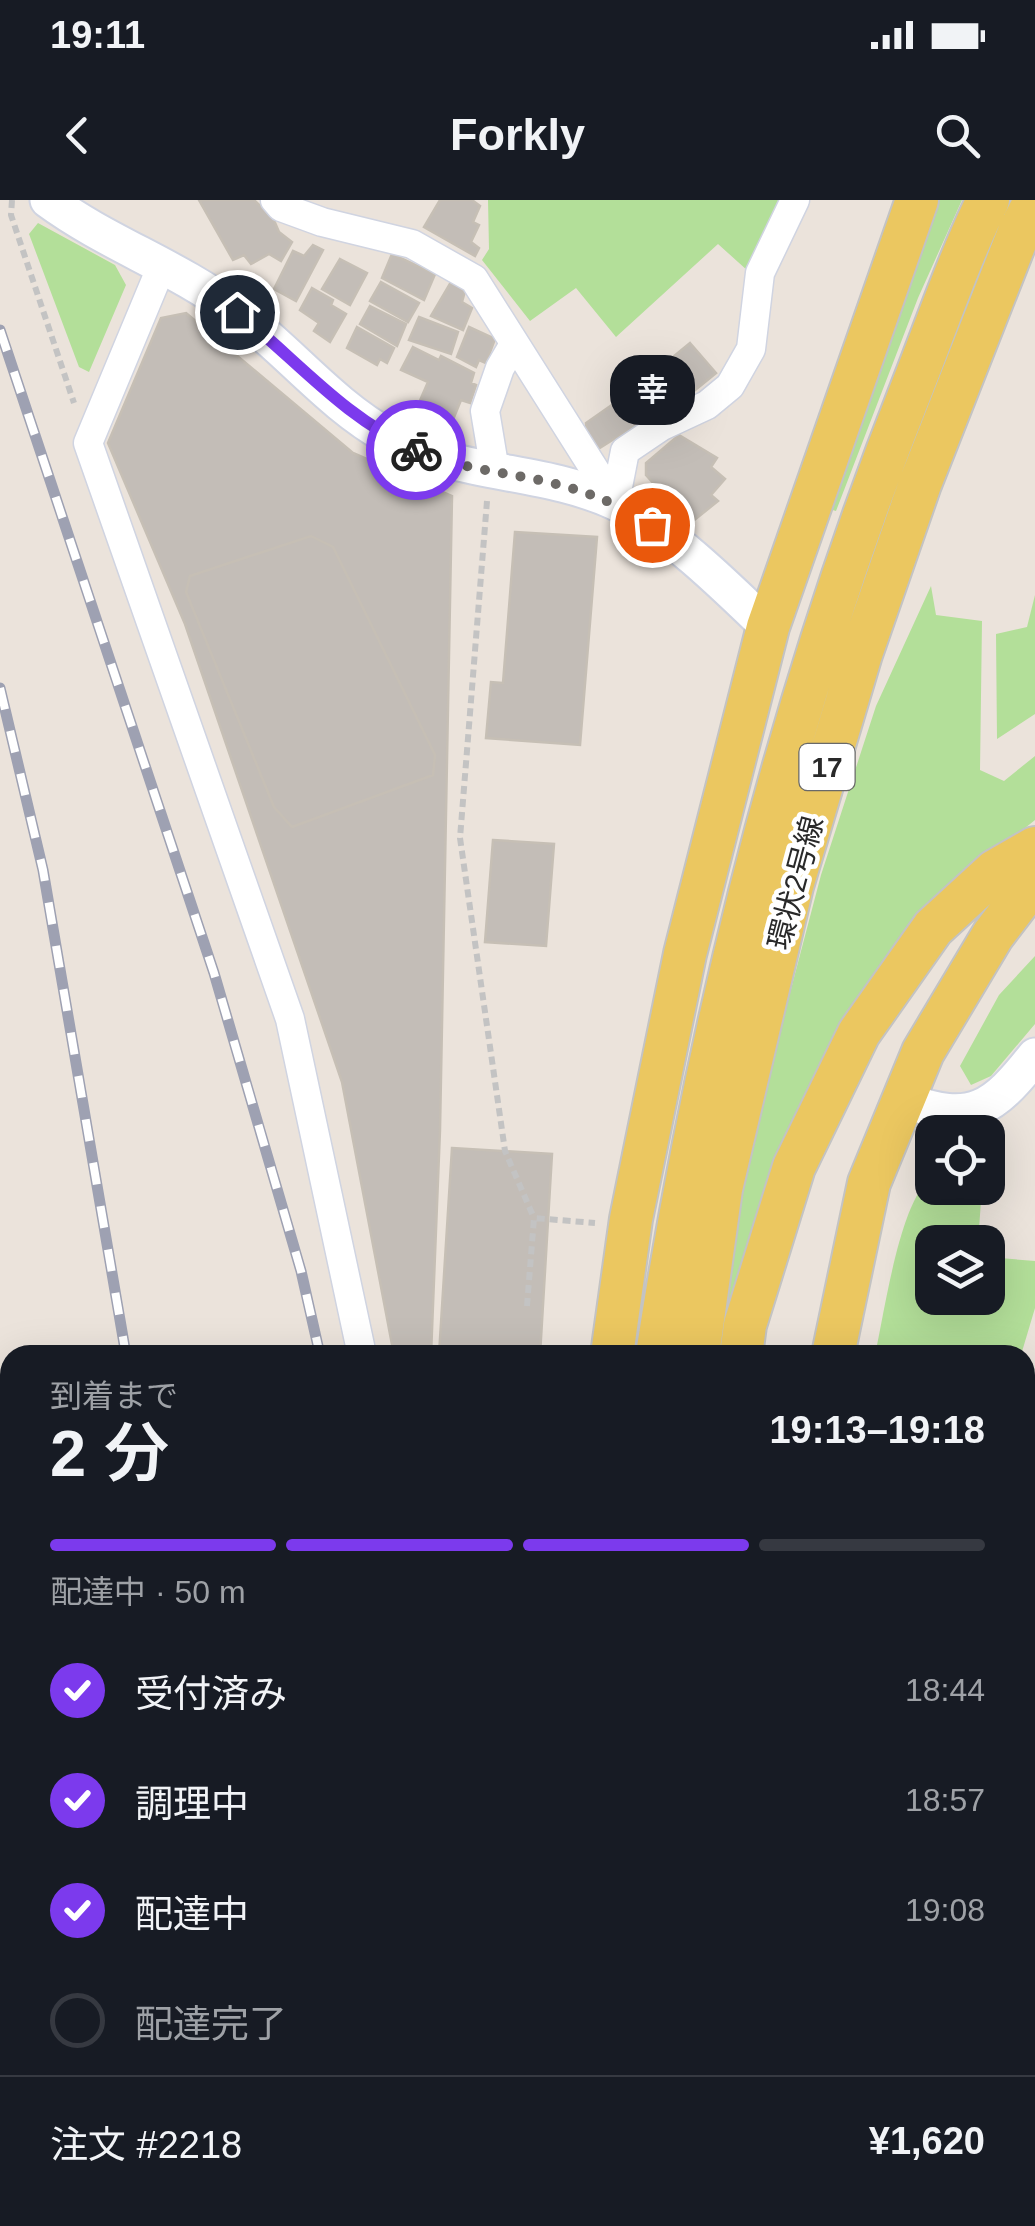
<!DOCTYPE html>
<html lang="ja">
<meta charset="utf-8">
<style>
body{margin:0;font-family:Arial,"Noto Sans JP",sans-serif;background:#242831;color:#f1f3f6;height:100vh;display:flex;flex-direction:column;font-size:38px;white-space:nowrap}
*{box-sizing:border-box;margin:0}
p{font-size:32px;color:#9ea1a6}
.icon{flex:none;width:55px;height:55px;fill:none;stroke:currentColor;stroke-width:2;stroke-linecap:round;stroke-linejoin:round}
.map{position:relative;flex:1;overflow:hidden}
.side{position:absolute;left:0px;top:1145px;width:1035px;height:882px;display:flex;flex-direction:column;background:#171b24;border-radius:30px 30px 0 0;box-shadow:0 10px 40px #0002}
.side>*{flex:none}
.fabs{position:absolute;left:915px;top:915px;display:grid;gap:20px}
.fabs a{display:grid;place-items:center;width:90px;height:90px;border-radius:20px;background:#171b24;box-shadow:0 10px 40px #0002;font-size:50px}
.pin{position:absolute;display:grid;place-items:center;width:85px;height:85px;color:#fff;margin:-42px;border:5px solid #fff;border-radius:50%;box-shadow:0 2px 10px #0007}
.courier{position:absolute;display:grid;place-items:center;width:100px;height:100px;margin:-50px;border:8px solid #7c3aed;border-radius:50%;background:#fff;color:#222;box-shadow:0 2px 12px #0007}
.bubble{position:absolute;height:70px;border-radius:30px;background:#171b24;box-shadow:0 10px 40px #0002;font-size:32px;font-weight:600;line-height:70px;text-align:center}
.headline em{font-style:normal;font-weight:600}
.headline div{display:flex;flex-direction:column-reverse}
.headline{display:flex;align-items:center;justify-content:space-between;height:170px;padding:0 50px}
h1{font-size:65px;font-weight:600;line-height:75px}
.bar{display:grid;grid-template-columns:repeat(4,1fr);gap:15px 10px;align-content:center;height:120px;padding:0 50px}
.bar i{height:12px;border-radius:8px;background:#363941}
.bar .current{background:#7c3aed}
.bar p{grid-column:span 4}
.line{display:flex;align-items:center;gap:25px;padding:0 50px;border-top:2px solid #363941}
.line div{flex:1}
ol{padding:0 50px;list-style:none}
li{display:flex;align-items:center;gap:30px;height:110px}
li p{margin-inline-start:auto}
li .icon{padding:10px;border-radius:50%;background:#7c3aed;color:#fff;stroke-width:4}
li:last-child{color:#9ea1a6}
li i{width:55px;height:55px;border:5px solid #363941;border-radius:50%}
.status{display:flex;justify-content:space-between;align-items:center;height:70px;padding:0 50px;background:#171b24;direction:ltr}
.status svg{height:28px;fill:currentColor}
header{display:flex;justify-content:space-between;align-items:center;height:130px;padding:0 50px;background:#171b24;font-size:45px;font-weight:600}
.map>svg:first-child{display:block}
.green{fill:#b3df99}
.building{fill:#c3bdb7;stroke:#c6bfb5;stroke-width:2.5}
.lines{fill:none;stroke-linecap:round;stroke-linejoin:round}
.minor-casing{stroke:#d0d4e1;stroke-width:31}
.tertiary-casing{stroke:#d0d4e1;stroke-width:39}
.primary-casing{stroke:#c3c3c3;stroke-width:46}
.path{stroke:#c3c3c3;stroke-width:6;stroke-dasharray:8 5;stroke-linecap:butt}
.minor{stroke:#fff;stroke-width:28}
.tertiary{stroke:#fff;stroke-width:35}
.primary{stroke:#ebc760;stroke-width:42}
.rail-casing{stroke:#9ea1b2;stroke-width:11}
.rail{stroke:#fff;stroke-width:8;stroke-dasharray:22;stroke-linecap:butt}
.done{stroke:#6d6a67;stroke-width:10;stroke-dasharray:0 18}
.route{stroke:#7c3aed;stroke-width:12}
.labels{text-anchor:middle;stroke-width:9;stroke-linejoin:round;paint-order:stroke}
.shield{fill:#fff;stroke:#696969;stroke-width:2.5}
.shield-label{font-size:28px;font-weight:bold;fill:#292929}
.street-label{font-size:30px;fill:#292929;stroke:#fff}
</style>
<div class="status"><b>19:11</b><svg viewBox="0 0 49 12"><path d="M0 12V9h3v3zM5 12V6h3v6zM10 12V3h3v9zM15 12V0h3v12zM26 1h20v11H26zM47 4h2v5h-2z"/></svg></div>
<header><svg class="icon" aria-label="back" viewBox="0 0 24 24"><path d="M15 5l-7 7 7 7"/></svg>Forkly<svg class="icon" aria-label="search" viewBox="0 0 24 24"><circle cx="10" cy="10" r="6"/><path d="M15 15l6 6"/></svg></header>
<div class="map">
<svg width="1035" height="2026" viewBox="0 0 1035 2026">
<rect width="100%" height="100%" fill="#ebe3db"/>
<path class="green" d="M 488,0 L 780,0 L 748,71 L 718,44 L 616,137 L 576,88 L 530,121 L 482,60 L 489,49 Z
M 938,0 L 962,0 L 918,98 L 836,311 L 826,308 L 899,97 Z
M 38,23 L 115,65 L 126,85 L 89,172 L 79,167 L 29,34 Z
M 931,386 L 936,415 L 982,421 L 980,570 L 1004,581 L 1035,556 L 1035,620 L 936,699 L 730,1155 L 716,1155 L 750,945 L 821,675 L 876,506 Z
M 1035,395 L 1035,514 L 997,539 L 996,434 L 1027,427 Z
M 1035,756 L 1035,824 L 991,876 L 971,885 L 960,866 L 999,795 Z
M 932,978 L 932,988 L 982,988 L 978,1042 L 932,1042 L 932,1098 L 988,1098 L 988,1057 L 1035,1061 L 1035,1108 L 1021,1155 L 875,1155 C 884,1116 900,997 932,978 Z"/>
<path class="building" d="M 199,0 L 254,0 L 273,18 L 279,32 L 292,42 L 281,61 L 269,54 L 251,64 L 244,55 L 233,60 Z
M 440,0 L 472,0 L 480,6 L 473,22 L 479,25 L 471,42 L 479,48 L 475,56 L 424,27 Z
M 313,45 L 323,50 L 296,101 L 274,89 L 293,51 L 304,56 Z
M 392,54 L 435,74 L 424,100 L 382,78 Z
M 340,59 L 367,73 L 350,105 L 322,89 Z
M 381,82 L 419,103 L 408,122 L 370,101 Z
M 451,82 L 465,91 L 462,102 L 472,108 L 463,130 L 431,116 Z
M 312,88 L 333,100 L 331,105 L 346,114 L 330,142 L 314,131 L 319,123 L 300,110 Z
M 370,106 L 406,124 L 397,146 L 360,124 Z
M 186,113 L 353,253 L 452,296 L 440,930 L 431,1155 L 394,1155 L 342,882 L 185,424 L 108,243 L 161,118 Z
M 419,117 L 458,132 L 451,154 L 409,140 Z
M 357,127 L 394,148 L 387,163 L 380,159 L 377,165 L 347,148 Z
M 469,127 L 495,139 L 486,163 L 479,160 L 476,167 L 457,157 Z
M 690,143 L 716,173 L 673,208 L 646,179 Z
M 413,147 L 439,160 L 441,156 L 474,173 L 471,183 L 476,185 L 470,203 L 461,200 L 450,227 L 415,212 L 428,182 L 401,170 Z
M 629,193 L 649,217 L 598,249 L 587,233 L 586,223 Z
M 679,235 L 717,258 L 711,267 L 725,279 L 711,295 L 718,301 L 693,321 L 683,316 L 646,275 L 646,263 Z
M 515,332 L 597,337 L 580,545 L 486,538 L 491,482 L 503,483 Z
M 311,336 L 333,347 L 435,555 L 433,575 L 292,627 L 274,607 L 186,392 L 190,376 Z
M 493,640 L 554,644 L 546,746 L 485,742 Z
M 452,948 L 552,954 L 540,1155 L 439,1155 Z
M 1026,1199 L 1035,1200 L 1035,1242 L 1025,1241 Z
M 208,2018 L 315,2018 L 315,2026 L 208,2026 Z
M 473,2018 L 523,2018 L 523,2026 L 473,2026 Z"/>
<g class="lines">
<g class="minor-casing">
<path id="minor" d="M 275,0 L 281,7 L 322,22 L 412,44 L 474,79 L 615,302
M 163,63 L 88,243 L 290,819 L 362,1155
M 495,271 L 485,211 L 500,168 L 514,144
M 615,302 L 625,251 L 662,226 L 707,205 L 730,186 L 751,149 L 760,73 L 795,0
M 1025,1793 L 1035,1800
M 800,2026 L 805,2018"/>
</g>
<g class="tertiary-casing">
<path id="tertiary" d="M 48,0 C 108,44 176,66 237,112 C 290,152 331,205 389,237 C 459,276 543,269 615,302 C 662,324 730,390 768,427
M 905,900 C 972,926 994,908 1035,856"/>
</g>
<g class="primary-casing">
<path id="primary" d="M 612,1155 L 631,1019 L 685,754 L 768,427 L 917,0
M 657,1155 C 708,825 788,500 911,190 C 936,127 958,61 988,0
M 698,1155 L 721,989 L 792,686 L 861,454 L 920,284 L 1020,30 L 1035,1
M 741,1155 L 745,1125 L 794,967 L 859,833 L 933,728 L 995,671 L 1035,648
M 833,1155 L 869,983 L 923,852 L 993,735 L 1035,680
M 580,2018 L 581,2026
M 625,2018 L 626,2026
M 666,2018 L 666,2026
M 755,2026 L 755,2018"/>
</g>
<path class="path" d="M 12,0 L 11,15 L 74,203
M 487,301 L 460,638 L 505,951 L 534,1018
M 527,1106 L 534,1018 L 595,1023
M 0,1369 L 10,1368"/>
<use href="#minor" class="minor"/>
<use href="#tertiary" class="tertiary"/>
<use href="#primary" class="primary"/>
<g class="rail-casing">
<path id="rail" d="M 0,130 L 214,773 L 301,1071 L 320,1155
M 0,488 L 43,670 L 126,1155
M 187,2018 L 187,2026
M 430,2018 L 430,2026"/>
</g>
<use href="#rail" class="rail"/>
</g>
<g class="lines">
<path class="done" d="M 416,250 C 458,269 507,272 552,283 C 589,292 620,305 652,325"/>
<path class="route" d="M 237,112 C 298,161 343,217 416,250"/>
</g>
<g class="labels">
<rect class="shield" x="799.5" y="544" width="55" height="46" rx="8"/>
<g class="shield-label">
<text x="827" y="577">17</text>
</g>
<g class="street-label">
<text transform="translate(796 683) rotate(-75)" y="10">環状2号線</text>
</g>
</g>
</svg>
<div class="fabs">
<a><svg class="icon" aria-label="locate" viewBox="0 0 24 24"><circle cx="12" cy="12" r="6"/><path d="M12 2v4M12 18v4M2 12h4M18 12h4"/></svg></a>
<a><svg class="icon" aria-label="layers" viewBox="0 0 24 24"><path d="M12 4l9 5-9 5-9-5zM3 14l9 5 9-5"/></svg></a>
</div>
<div class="pin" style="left:652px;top:325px;background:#ea580c"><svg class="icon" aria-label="bag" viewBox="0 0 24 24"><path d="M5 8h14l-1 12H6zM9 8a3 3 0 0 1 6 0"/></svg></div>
<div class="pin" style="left:237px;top:112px;background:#1f2937"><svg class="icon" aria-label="home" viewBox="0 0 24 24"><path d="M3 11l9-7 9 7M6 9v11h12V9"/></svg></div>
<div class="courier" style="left:416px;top:250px"><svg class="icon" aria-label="bike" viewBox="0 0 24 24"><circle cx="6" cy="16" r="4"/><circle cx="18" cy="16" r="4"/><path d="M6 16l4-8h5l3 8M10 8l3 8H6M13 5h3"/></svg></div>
<div class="bubble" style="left:610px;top:155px;width:85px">幸</div>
<section class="side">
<div class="headline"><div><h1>2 分</h1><p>到着まで</p></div><em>19:13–19:18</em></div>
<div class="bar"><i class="current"></i><i class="current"></i><i class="current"></i><i></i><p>配達中 · 50 m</p></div>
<ol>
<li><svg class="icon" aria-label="check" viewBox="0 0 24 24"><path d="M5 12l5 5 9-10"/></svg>受付済み<p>18:44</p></li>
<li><svg class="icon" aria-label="check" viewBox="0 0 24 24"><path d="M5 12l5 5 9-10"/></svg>調理中<p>18:57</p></li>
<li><svg class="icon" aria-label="check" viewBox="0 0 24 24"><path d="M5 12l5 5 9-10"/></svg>配達中<p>19:08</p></li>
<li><i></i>配達完了</li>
</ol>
<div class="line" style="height:130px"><div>注文 #2218</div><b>¥1,620</b></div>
</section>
</div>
